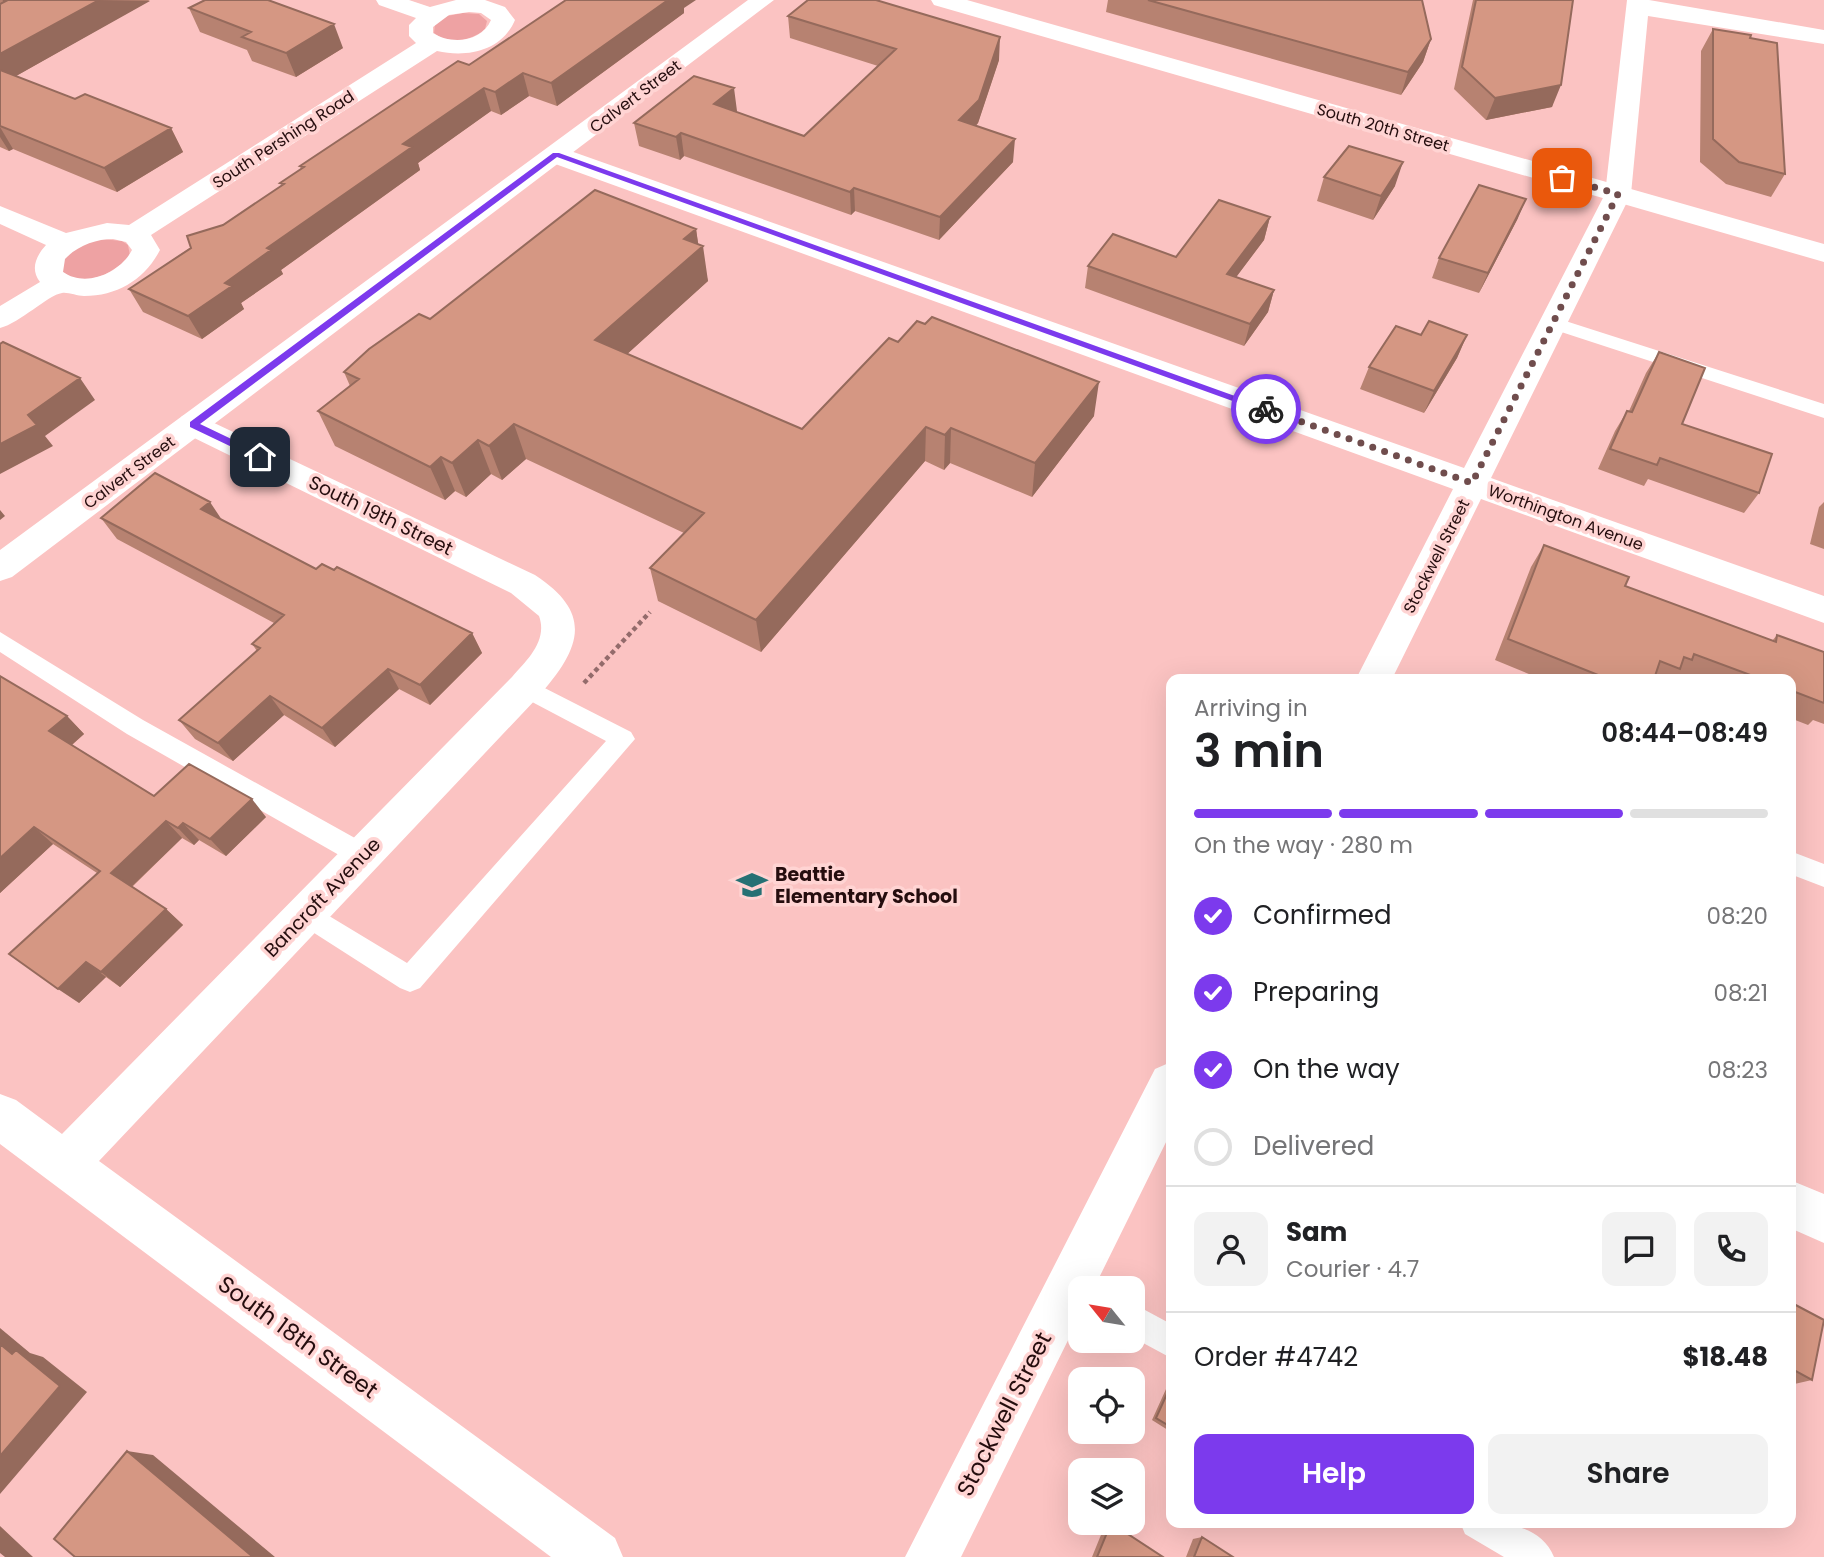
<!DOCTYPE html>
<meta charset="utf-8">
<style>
body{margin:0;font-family:Poppins,sans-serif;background:#f2f2f2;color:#202124;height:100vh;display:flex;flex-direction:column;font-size:26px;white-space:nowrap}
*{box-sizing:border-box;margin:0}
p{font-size:23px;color:#757577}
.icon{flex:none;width:38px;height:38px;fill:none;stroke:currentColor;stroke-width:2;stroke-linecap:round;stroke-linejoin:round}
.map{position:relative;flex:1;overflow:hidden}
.sheet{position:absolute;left:1166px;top:674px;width:630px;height:854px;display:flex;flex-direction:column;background:#fff;border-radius:14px;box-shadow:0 7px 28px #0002}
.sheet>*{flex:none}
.needle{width:46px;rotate:300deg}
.buttons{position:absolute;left:1068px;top:1276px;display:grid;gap:14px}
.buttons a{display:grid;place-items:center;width:77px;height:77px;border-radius:14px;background:#fff;box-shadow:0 7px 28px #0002;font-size:35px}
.pin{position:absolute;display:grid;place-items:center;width:60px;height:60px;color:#fff;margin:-30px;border-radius:14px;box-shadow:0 4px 10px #0006}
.courier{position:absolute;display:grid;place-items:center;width:70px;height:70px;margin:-35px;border:5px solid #7c3aed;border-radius:50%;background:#fff;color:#222;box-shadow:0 2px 9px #0007}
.overview em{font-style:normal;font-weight:600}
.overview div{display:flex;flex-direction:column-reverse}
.overview{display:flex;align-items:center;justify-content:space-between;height:119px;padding:0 28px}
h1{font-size:46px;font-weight:600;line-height:52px}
.bar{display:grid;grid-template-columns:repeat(4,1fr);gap:10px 7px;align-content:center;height:84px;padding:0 28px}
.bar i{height:9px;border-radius:5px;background:#e0e0e0}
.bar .current{background:#7c3aed}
.bar p{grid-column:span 4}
.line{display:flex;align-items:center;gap:18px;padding:0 28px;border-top:2px solid #e0e0e0}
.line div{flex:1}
.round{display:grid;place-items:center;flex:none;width:74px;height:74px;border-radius:14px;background:#f2f2f2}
ol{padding:0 28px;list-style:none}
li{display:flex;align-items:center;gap:21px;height:77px}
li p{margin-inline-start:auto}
li .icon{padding:7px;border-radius:50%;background:#7c3aed;color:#fff;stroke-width:4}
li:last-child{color:#757577}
li i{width:38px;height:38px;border:4px solid #e0e0e0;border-radius:50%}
.action{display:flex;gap:14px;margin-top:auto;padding:14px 28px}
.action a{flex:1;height:80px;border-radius:14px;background:#7c3aed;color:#fff;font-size:28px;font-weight:600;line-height:80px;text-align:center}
.action a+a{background:#f2f2f2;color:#202124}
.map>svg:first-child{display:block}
.green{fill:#eea2a3}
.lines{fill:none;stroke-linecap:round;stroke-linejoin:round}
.path{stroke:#936b6b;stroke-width:4.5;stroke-dasharray:4.5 3.5;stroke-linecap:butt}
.lane{fill:#fff;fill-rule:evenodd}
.street{fill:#fff;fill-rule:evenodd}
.secondary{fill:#fff;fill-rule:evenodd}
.wall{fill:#b78271}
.shaded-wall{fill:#956a5c}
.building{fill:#d59783;stroke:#956a5c;stroke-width:2}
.route{fill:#7c3aed}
.done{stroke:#704d4d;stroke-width:7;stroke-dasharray:0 12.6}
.labels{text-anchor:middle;stroke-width:7;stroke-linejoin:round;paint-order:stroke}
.far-street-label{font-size:16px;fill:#250d0e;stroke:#ffd4d3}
.street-label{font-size:19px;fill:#250d0e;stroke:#ffd4d3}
.poi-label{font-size:19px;font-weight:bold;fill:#250d0e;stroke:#ffd4d3;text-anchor:start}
.near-street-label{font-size:23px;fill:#250d0e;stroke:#ffd4d3}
</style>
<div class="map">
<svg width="1824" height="1557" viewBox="0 0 1824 1557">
<rect width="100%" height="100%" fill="#fbc3c2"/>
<path class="green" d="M 463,13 L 479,14 L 487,21 L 485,29 C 472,41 449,45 434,33 L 435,24 L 447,16 Z
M 101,239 L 122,241 L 128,245 L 130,256 C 114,273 83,290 62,271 L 62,258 L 78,245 Z"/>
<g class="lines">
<path class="path" d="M 584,683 L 650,612"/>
<path class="lane" d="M 1553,317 L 1824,404 L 1824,418 L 1546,327 L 1544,323 Z
M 0,632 L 143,720 L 371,847 L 375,855 L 371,863 L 362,866 L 353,863 L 127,734 L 0,652 Z
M 525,678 L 631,732 L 635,739 L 420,988 L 410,992 L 400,988 L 297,922 L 293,914 L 297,906 L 306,902 L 407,963 L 606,741 L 517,694 L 513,687 L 517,680 Z
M 1790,851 L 1824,864 L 1824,887 L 1790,874 Z
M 1132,1303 L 1171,1324 L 1171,1358 L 1132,1337 Z
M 1460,1522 C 1493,1522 1539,1520 1554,1557 L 1504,1557 L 1465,1534 Z"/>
<path class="street" d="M 376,0 L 409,0 L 430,7 L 456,0 L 485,0 L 505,7 L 515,20 C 502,51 467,58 437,51 L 151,235 L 160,250 C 145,279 118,296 84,296 C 77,296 68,292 62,293 C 48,295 20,323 0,328 L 0,306 L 40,282 C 30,269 36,256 46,245 L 0,224 L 0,206 L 66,233 L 107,223 L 129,225 L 416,43 L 409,36 L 409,25 L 416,18 L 379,5 ZM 469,12 L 481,13 L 491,20 C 482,42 451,45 433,33 L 433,27 L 449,15 ZM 113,239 L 126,242 L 132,250 C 120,273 86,288 63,272 L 65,259 C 77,246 96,239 113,239 Z
M 1627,0 L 1649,0 L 1824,30 L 1824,44 L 1648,16 L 1631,194 L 1491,478 L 1824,596 L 1824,623 L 1481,499 L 1392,679 L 1356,679 L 1453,489 L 547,161 L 543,155 L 547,149 L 565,149 L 1464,468 L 1605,194 Z
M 193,413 L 535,575 C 596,615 579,650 538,697 L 99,1161 L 615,1538 L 623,1557 L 551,1557 L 0,1144 L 0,1094 L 16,1100 L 62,1134 L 512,677 C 527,660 548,641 539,616 L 511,593 L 182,432 L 177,424 L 182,416 Z
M 1171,1062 L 1171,1132 L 1094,1288 L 1080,1288 L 1080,1316 L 961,1557 L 905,1557 L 1155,1069 Z
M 1790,1180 L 1824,1194 L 1824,1243 L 1790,1228 Z"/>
<path class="secondary" d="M 748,0 L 774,0 L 12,577 L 0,581 L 0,550 Z
M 931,0 L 967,0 L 1824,244 L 1824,262 L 934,5 Z"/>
</g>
<path class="wall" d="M 0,0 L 150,0 L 16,76 L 75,99 L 171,128 L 183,152 L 117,192 L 13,149 L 9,151 L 0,147 Z
M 1108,0 L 1422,0 L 1431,39 L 1423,62 L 1401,95 L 1106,12 Z
M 1473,0 L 1573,0 L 1552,107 L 1486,120 L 1454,89 Z
M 189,8 L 343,48 L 296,77 L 252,61 L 247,50 L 200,32 Z
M 684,8 L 684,13 L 557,106 L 529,96 L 501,115 L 491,111 L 418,163 L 420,170 L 281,270 L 283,274 L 241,303 L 244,309 L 202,339 L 143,312 L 129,289 L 282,186 L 280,183 L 301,169 L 300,166 L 469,65 Z
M 788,16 L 999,60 L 978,123 L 976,126 L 1013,162 L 939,240 L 855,211 L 851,215 L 684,156 L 680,160 L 639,146 L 634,123 L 737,111 L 736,112 L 804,136 L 878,66 L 790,38 Z
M 1713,29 L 1750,38 L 1785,174 L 1771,197 L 1726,184 L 1700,162 L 1701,51 Z
M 1324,177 L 1395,186 L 1373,220 L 1317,201 Z
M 1270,217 L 1264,240 L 1236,277 L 1274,290 L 1268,312 L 1244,346 L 1085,288 L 1088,266 L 1176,257 Z
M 1518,218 L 1479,293 L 1432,278 L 1439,258 Z
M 696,229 L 698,244 L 708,281 L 627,354 L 802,429 L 1094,416 L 1032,497 L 950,463 L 944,470 L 925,461 L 761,652 L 658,601 L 650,568 L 684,533 L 526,459 L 502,480 L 491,474 L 466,497 L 455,491 L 445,500 L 335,446 L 318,411 L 350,386 L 344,372 L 430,319 Z
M 1421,335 L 1467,335 L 1457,358 L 1424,413 L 1360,389 L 1369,367 Z
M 1659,352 L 1682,424 L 1759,493 L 1744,513 L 1648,479 L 1644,486 L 1598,469 L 1615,431 L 1627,411 L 1629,411 L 1646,373 Z
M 1824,502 L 1824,549 L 1810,544 L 1819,507 Z
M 101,518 L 222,520 L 316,569 L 472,633 L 482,653 L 430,705 L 399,689 L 335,747 L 284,715 L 233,761 L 195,739 L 179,720 L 257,651 L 252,644 L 274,623 L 117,539 Z
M 1544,545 L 1625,586 L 1772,641 L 1777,635 L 1824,652 L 1824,724 L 1813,720 L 1808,725 L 1790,718 L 1790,679 L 1689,679 L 1680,676 L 1677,679 L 1541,679 L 1495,660 L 1531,567 Z
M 0,676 L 67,716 L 84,734 L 72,745 L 154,796 L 266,817 L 226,856 L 199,840 L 194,845 L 182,838 L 132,887 L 166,909 L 183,925 L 120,987 L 106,977 L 79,1003 L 97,873 L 53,844 L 0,893 Z
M 1790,1302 L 1812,1380 L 1790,1385 Z
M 1171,1378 L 1171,1432 L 1152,1420 Z
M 1111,1523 L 1163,1557 L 1092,1557 L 1105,1525 Z
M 1202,1537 L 1233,1557 L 1186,1557 L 1193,1539 Z"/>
<path class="shaded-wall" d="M 99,0 L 150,1 L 0,85 L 0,54 Z
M 668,0 L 696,0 L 684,8 L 684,13 L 557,106 L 551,83 Z
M 334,24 L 343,48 L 296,77 L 286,53 Z
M 1000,37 L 999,60 L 978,123 L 958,143 L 959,120 Z
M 1431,39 L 1423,62 L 1401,95 L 1408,72 Z
M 523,73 L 529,96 L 501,115 L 495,92 Z
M 1561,85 L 1552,107 L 1486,120 L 1495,98 Z
M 484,88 L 491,111 L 418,163 L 420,170 L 281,270 L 283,274 L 241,303 L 244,309 L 202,339 L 188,316 L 225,283 L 267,248 L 403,144 Z
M 734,88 L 737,111 L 717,127 L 714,104 Z
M 0,127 L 13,149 L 9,151 L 0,137 Z
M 171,128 L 183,152 L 117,192 L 104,168 Z
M 681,133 L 684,156 L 680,160 L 676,137 Z
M 1015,139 L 1013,162 L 939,240 L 940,217 Z
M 1403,162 L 1395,186 L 1373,220 L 1381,196 Z
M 854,188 L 855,211 L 851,215 L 850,192 Z
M 1526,199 L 1518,218 L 1479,293 L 1488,273 Z
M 1270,217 L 1264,240 L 1222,296 L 1227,274 Z
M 696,229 L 699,249 L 703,246 L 708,281 L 604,375 L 595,340 L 684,239 Z
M 1274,290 L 1268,312 L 1244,346 L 1250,324 Z
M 1467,335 L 1457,358 L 1424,413 L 1434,391 Z
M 80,378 L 95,400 L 45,436 L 53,446 L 0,474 L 0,444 L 28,415 Z
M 1099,382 L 1094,416 L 1032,497 L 1035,463 Z
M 514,424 L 526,459 L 502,480 L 489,446 Z
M 926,427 L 925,461 L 761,652 L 756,620 Z
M 951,428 L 950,463 L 944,470 L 945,435 Z
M 478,440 L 491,474 L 466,497 L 452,463 Z
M 441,457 L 455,491 L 445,500 L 430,467 Z
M 210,502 L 224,523 L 201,509 Z
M 0,510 L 5,516 L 0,520 Z
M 472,633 L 482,653 L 430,705 L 420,685 Z
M 388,669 L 399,689 L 335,747 L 322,728 Z
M 270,696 L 284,715 L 233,761 L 218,743 Z
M 67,716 L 84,734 L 67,749 L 49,731 Z
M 252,799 L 266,817 L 226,856 L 210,839 Z
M 166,821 L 182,838 L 129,889 L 111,873 Z
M 183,823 L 199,840 L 194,845 L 178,828 Z
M 34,827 L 53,844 L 0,893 L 0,858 Z
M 166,909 L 183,925 L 120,987 L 101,972 Z
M 86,962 L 106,977 L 79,1003 L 58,989 Z
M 0,1328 L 30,1353 L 43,1357 L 87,1392 L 0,1494 L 0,1456 L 12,1354 L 0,1344 Z
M 127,1451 L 153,1455 L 275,1557 L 253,1557 Z
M 0,1526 L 33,1557 L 5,1557 L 0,1553 Z"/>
<path class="building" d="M 3,0 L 99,0 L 0,54 L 0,4 L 6,1 Z
M 205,0 L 268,0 L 334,24 L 286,53 L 242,37 L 251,32 L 189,8 Z
M 566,0 L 668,0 L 551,83 L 523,73 L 495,92 L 484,88 L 403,144 L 412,147 L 267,248 L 271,250 L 225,283 L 232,286 L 188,316 L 129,289 L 191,248 L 187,236 L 223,225 L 284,184 L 280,183 L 304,167 L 300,166 L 458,61 L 469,65 Z
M 808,0 L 876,0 L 1000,37 L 979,100 L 959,120 L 1015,139 L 940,217 L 854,188 L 850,192 L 681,133 L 676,137 L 634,123 L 694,76 L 734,88 L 714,104 L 804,136 L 896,49 L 788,16 Z
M 1148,0 L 1422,0 L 1431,39 L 1408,72 Z
M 1476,0 L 1573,0 L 1561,85 L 1495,98 L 1462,67 Z
M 1713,29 L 1751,35 L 1750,38 L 1777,43 L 1785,174 L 1739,162 L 1713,139 Z
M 0,70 L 75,99 L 85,94 L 171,128 L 104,168 L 0,126 Z
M 1349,146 L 1403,162 L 1381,196 L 1324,177 Z
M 1479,185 L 1526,199 L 1488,273 L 1439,258 Z
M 595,190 L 696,229 L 684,239 L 703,246 L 595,340 L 802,429 L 889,338 L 898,342 L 917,321 L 925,324 L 932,317 L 1099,382 L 1035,463 L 951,428 L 945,435 L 926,427 L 756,620 L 650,568 L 704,513 L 514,424 L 489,446 L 478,440 L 452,463 L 441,457 L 430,467 L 318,411 L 359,379 L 344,372 L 369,349 L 419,314 L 430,319 Z
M 1219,200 L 1270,217 L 1227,274 L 1274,290 L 1250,324 L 1088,266 L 1113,234 L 1176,257 Z
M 1429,321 L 1467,335 L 1434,391 L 1369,367 L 1396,326 L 1421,335 Z
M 3,342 L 80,378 L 28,415 L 37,425 L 0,444 L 0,344 Z
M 1659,352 L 1705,368 L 1682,424 L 1772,454 L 1759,493 L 1660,458 L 1657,465 L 1610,449 L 1627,411 L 1632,412 Z
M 155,473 L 210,502 L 201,509 L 316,569 L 322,564 L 334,570 L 337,567 L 472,633 L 420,685 L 388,669 L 322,728 L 270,696 L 218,743 L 179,720 L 260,648 L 252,644 L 284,615 L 101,518 Z
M 1544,545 L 1629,577 L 1625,586 L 1776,642 L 1777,635 L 1824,652 L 1824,703 L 1790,690 L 1790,679 L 1761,679 L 1694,654 L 1692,660 L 1684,657 L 1680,669 L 1660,661 L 1654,679 L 1608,679 L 1508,639 Z
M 0,676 L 67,716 L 49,731 L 154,796 L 189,764 L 252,799 L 210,839 L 183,823 L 178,828 L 166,821 L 111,873 L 166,909 L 101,972 L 86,962 L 58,989 L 9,954 L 100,871 L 34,827 L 0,858 Z
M 1790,1302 L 1824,1320 L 1812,1380 L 1790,1368 Z
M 0,1344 L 12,1354 L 16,1350 L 60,1386 L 0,1456 Z
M 1171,1385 L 1171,1427 L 1156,1418 Z
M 127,1451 L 253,1557 L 75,1557 L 54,1539 Z
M 1111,1523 L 1163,1557 L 1097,1557 Z
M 1202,1537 L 1233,1557 L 1194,1557 Z"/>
<path class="route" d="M 553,153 L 559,153 L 1271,409 L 1263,412 L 557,157 L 200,424 L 263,454 L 263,459 L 257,459 L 190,427 L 190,422 Z"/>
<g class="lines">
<path class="done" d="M 1266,409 L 1472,483 L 1618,194 L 1562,178"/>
</g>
<defs>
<g id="school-bare" transform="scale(2.415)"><path d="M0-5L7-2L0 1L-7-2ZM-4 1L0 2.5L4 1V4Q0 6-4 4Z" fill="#267174" stroke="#ffd4d3" stroke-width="2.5" paint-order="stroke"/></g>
</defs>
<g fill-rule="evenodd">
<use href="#school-bare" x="752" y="885"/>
</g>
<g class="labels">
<g class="far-street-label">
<text transform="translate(635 96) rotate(-37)" y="6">Calvert Street</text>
<text transform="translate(1383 127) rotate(16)" y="6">South 20th Street</text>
<text transform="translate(283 139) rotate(-33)" y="6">South Pershing Road</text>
<text transform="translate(129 472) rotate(-37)" y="6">Calvert Street</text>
<text transform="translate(1566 517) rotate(20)" y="6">Worthington Avenue</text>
<text transform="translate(1436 556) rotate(-63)" y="6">Stockwell Street</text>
</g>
<g class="street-label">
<text transform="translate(381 515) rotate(26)" y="7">South 19th Street</text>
<text transform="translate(322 897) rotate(-46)" y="7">Bancroft Avenue</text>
</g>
<g class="poi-label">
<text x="775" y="881">Beattie<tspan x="775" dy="22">Elementary School</tspan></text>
</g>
<g class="near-street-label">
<text transform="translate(298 1337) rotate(36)" y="8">South 18th Street</text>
<text transform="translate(1004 1414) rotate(-63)" y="8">Stockwell Street</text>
</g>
</g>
</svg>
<div class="buttons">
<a><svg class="needle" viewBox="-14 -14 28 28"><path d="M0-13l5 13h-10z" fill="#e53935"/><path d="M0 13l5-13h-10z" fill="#757577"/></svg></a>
<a><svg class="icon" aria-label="locate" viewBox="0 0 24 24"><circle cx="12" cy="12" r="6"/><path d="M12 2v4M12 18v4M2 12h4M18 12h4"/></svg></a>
<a><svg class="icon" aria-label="layers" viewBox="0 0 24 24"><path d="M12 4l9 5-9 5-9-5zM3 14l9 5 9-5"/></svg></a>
</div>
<div class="pin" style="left:1562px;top:178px;background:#ea580c"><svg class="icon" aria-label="bag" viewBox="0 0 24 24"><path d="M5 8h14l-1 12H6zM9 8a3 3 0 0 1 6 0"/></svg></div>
<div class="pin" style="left:260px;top:457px;background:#1f2937"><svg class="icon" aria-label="home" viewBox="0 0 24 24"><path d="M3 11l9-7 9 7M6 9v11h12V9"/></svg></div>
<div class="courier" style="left:1266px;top:409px"><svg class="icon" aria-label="bike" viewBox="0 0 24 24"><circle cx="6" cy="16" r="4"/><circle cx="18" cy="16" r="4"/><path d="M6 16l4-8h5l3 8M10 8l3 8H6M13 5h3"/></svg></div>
<section class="sheet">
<div class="overview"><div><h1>3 min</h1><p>Arriving in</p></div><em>08:44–08:49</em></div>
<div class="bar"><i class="current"></i><i class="current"></i><i class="current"></i><i></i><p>On the way · 280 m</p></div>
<ol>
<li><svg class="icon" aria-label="check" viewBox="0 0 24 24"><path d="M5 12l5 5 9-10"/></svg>Confirmed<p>08:20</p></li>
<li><svg class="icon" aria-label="check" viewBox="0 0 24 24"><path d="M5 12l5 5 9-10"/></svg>Preparing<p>08:21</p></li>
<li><svg class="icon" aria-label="check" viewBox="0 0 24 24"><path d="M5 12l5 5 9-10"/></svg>On the way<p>08:23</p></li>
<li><i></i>Delivered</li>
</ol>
<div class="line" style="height:126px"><a class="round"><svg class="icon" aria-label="person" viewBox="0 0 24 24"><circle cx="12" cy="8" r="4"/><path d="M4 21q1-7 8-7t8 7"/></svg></a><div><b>Sam</b><p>Courier · 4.7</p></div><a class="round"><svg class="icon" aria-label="chat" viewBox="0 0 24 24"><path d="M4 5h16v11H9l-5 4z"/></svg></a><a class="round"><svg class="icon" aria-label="phone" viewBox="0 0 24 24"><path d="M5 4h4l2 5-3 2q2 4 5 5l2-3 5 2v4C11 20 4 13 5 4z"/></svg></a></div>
<div class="line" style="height:91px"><div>Order #4742</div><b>$18.48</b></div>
<div class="action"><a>Help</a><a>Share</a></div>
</section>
</div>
